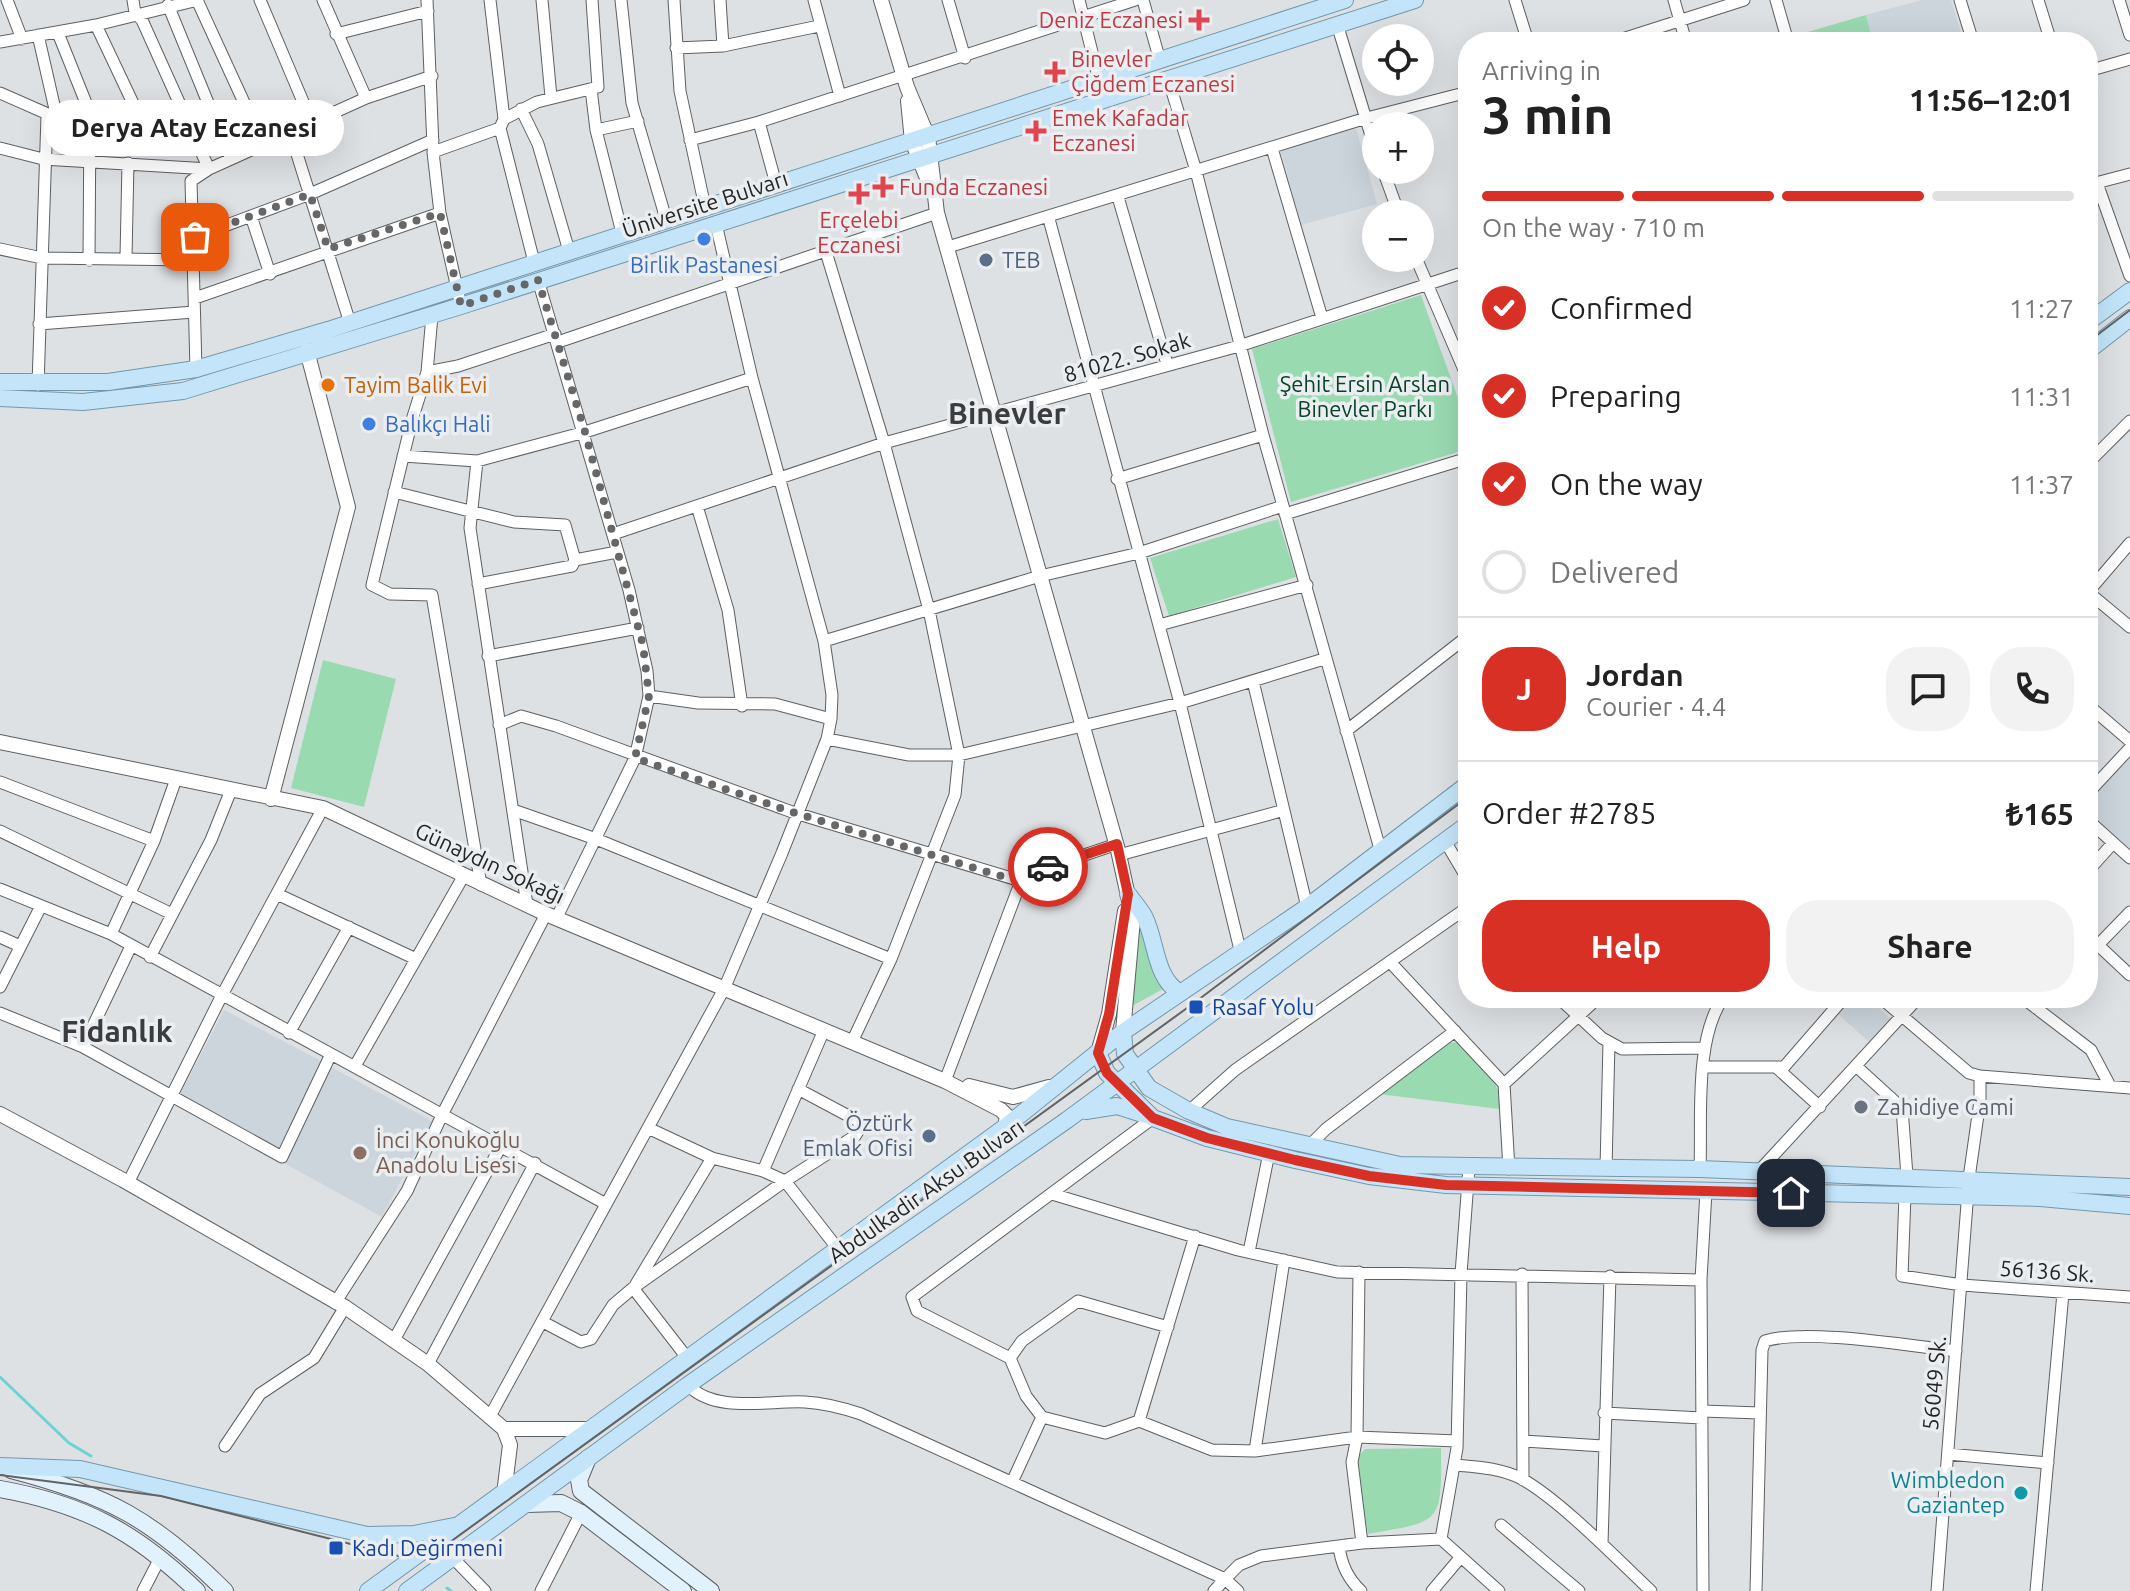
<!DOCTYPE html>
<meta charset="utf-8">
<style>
body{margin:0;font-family:Ubuntu,sans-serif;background:#f2f2f2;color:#222;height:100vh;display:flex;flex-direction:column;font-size:30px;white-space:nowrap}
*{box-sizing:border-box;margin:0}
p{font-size:26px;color:#767676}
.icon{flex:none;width:44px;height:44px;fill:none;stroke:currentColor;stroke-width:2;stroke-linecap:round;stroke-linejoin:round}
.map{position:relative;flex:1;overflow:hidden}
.drawer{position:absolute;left:1458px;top:32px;width:640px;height:976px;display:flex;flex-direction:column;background:#fff;border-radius:32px;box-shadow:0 8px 32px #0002}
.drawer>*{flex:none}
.tools{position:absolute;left:1362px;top:24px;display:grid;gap:16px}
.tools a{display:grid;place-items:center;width:72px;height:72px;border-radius:50%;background:#fff;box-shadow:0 8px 32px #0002;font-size:40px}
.pin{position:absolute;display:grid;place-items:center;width:68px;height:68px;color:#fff;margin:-34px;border-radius:16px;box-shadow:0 4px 12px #0006}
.courier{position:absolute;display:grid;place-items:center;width:80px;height:80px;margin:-40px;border:6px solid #d93025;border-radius:50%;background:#fff;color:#222;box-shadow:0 2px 10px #0007}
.bubble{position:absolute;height:56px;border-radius:28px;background:#fff;box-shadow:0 8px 32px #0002;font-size:26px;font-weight:700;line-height:56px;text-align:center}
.headline em{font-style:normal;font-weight:700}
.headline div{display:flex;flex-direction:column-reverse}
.headline{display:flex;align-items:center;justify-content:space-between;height:136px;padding:0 24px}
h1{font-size:52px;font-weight:700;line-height:60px}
.bar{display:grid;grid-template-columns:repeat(4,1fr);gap:12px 8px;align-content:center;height:96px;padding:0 24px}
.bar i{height:10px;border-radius:6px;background:#e0e0e0}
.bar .selected{background:#d93025}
.bar p{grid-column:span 4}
.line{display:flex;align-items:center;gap:20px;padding:0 24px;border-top:2px solid #e0e0e0}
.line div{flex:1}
.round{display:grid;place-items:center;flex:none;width:84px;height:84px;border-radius:32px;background:#f2f2f2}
ol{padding:0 24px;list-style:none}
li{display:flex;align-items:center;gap:24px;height:88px}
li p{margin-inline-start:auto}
li .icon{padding:8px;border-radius:50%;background:#d93025;color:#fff;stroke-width:4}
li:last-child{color:#767676}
li i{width:44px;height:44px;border:4px solid #e0e0e0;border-radius:50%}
.primary-button{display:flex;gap:16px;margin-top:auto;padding:16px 24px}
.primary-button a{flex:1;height:92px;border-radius:32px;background:#d93025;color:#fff;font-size:32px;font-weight:700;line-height:92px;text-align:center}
.primary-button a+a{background:#f2f2f2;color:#222}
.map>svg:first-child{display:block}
.built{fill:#ccd5dc}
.green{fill:#99dab1}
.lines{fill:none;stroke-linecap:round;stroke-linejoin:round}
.stream{stroke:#69d4d6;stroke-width:3}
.minor-casing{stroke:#5d6062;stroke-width:13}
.tertiary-casing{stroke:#5d6062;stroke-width:16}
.secondary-casing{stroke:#5d6062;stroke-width:18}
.primary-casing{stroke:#7297ad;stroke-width:18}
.minor{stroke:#fff;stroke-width:11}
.tertiary{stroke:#fff;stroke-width:14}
.secondary{stroke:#e1f2fc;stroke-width:16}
.primary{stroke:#c4e5f9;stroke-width:16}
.tram{stroke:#616365;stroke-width:2}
.done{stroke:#656768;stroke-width:8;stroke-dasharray:0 14.4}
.route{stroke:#d93025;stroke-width:10}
.health-dot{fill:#e0444e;stroke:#ebeef1;stroke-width:3}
.shop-dot{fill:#3f7fe0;stroke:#ebeef1;stroke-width:3}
.service-dot{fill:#5c6f8a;stroke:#ebeef1;stroke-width:3}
.food-dot{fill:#e8710a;stroke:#ebeef1;stroke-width:3}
.transit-dot{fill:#1a4fb4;stroke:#ebeef1;stroke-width:3}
.worship-dot{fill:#6b7280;stroke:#ebeef1;stroke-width:3}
.education-dot{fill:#8d6e63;stroke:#ebeef1;stroke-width:3}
.culture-dot{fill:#0f9aa8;stroke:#ebeef1;stroke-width:3}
.labels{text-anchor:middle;stroke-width:7;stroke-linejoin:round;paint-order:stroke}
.health-label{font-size:22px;fill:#be3a42;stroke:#ebeef1;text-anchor:start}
.street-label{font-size:22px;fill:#242526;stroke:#ebeef1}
.service-label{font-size:22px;fill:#4e5e75;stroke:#ebeef1;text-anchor:start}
.shop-label{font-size:22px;fill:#366cbe;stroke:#ebeef1}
.park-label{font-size:22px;fill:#064326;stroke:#ebeef1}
.food-label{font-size:22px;fill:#c56008;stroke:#ebeef1;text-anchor:start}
.transit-label{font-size:22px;fill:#164399;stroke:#ebeef1;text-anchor:start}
.worship-label{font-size:22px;fill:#5b616d;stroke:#ebeef1;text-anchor:start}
.education-label{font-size:22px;fill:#785e54;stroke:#ebeef1;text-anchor:start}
.culture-label{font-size:22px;fill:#0d838f;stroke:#ebeef1;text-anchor:end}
.district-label{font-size:30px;font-weight:bold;fill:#3a3c3e;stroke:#ebeef1}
</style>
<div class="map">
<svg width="2130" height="1591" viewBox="0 0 2130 1591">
<rect width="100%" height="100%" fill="#dee1e4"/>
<path class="built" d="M 1922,0 L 1951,0 L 1964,42 L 1873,42 L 1866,15 Z
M 1356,128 L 1377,204 L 1301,225 L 1280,149 Z
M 2130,758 L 2130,852 L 2088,814 L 2088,800 Z
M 1852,998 L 1868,998 L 1890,1018 L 1869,1042 L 1838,1014 Z
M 224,1010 L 321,1061 L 278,1150 L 179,1096 Z
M 331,1067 L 432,1121 L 382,1217 L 284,1163 Z"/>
<path class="green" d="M 1866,15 L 1873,42 L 1795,42 L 1794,36 Z
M 1421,295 L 1468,426 L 1468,449 L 1291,502 L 1252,349 Z
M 1278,519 L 1296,577 L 1169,616 L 1150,558 Z
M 323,660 L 396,679 L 364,807 L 291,788 Z
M 1138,915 L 1165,988 L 1132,1006 Z
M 1459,1042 C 1477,1062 1504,1080 1499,1109 L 1379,1094 L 1449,1043 Z
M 1441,1448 C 1442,1525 1441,1521 1368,1534 L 1355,1460 L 1365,1449 Z"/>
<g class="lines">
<path class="stream" d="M 0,1377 L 69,1443 L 91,1456
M 447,1588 L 451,1591"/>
<g class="minor-casing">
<path id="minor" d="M 7,0 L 22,39
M 197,0 L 264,146
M 260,0 L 312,123
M 323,0 L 366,98
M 427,0 L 433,148
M 490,0 L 504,119
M 542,0 L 551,97
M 621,0 L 632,103 L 666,219
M 674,0 L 680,91 L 705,207
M 720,0 L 723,46
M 814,0 L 840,96
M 948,0 L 965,58
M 1079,0 L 1099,80
M 1143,0 L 1160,61
M 1515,0 L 1528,42
M 1674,0 L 1686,42
M 1776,0 L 1788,42
M 1960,0 L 1973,42
M 2038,0 L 2051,42
M 2119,0 L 2130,35
M 168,5 L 231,159
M 1337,24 L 1376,152
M 96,25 L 140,118
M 58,33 L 90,113 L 89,260
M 336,34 L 428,11
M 38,35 L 57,118
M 0,42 L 96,25 L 198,0
M 1613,42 L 1744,0
M 676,48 L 723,46 L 819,26
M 2088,71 L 2130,59
M 1168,78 L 1196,171 L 1263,435 L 1380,849
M 591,89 L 596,130 L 622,233
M 0,93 L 57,118 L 90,113 L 140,118 L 184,117
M 521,109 L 538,144 L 569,251
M 500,128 L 534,262
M 596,130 L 638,121
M 291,135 L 350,323
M 690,140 L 759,122
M 0,148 L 43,159 L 209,169 L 142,20 L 135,13 L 133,0
M 1272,148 L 1322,318
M 1383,170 L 1399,214
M 2097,183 L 2130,276
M 776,184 L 759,122 L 1135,0
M 2088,185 L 2130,174
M 1118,197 L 1167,364
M 251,216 L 270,274
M 1049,219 L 1180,703 L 1241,954
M 195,237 L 310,194 L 433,140
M 948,247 L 1363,119 L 1468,92
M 0,249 L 42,258 L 195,260
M 826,252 L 884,443 L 929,610 L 959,755 L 955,795 L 891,959 L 852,1042
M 126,257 L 128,163
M 1416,258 L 1468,379
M 538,280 L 629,590 L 647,671 L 649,696 L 635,758 L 556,919
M 195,298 L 440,213
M 461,306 L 440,213 L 433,152 L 500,128 L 504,119 L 537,102 L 598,87 L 592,0
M 432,316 L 427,372 L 412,420 L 372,585 L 390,594 L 432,595 L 481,885
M 39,324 L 194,312
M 558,342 L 937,213
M 196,369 L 191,181 L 209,169 L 366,98 L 432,76
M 427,372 L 458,366 L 555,334
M 38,385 L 47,116
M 403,456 L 477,461 L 585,432 L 752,378
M 477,461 L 470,528 L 527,905
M 2088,463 L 2130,421
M 1117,479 L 1263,435
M 394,492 L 514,522 L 565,525 L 575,560
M 697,506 L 728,610 L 742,706
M 1285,514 L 1468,458
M 613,534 L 884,443 L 1239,346 L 1468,271
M 478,584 L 572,566 L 575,560 L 617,552
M 2088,592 L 2130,543
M 2088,592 L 2130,627
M 1159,625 L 1307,585
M 824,641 L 1040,576 L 1139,553 L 1283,506
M 488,656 L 638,628
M 1253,681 L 1307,907
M 649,696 L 698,703 L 775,704 L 831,719
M 2088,705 L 2130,741
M 499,725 L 521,716 L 556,726 L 795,813 L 1021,881 L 945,1081
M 1346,731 L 1468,636
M 827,739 L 909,755 L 959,755 L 1180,703 L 1324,659
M 0,782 L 154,841
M 2088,793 L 2130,748
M 513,810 L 596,839 L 891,959
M 2088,820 L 2130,858
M 0,831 L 172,914
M 1445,841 L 1468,880
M 1119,855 L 1281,811
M 2088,871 L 2113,843
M 1021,881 L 1025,875 L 1117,844
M 0,889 L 111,934 L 606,1204
M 277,894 L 416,959
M 2130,912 L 2098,945 L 2130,975
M 111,934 L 154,841 L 176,779
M 0,937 L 20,946
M 150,957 L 211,840 L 231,790
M 1390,962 L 1504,1084 L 1509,1169
M 0,987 L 41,906
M 1559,998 L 1602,1038 L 1622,1049 L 1705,1048
M 1881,998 L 1969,1073 L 1980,1076 L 1980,1101 L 1969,1178 L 1937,1591
M 2023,998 L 2091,1050 L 2109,1084
M 2036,1008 L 2046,998
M 0,1013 L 83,1047 L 282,1157 L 331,1054
M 824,1030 L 763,1171 L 785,1181 L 838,1249
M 289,1033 L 349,927
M 83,1047 L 131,946
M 355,1066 L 463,877
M 1704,1067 L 1784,1067 L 1844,998
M 1857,1067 L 1902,1108 L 1907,1176
M 1777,1068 L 1820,1107
M 1980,1076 L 2130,1088
M 1504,1084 L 1598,998
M 1189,1111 L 1235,1070 L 1468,907
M 1153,1118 L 912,1297 L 917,1311 L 1010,1358 L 1026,1396 L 1042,1417 L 1105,1433 L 1139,1421 L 1212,1450 L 1255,1451 L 1357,1437 L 1359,1272
M 648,1128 L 712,1158 L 763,1171
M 1310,1145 L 1326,1129 L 1455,1031
M 1606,1168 L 1609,1042
M 1700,1169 C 1702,1119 1694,1040 1723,998
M 1759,1171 L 1918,998
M 128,1183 L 221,997 L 323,808
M 1052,1194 L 1238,1250 L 1337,1272 L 1701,1280
M 1905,1195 L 1902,1276 L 1962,1285 L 2130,1297
M 1249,1252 L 1269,1153
M 1522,1274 L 1523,1480
M 636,1284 L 712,1158
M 633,1288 L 785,1181 L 855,1136 L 860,1128 L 858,1121 L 798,1089
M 335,1303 L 407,1191 L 442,1115 L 546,914
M 543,1322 L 581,1342 L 591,1339 L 613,1305 L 633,1288 L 688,1359
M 394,1340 L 501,1146
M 1010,1358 L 1022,1341 L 1078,1301 L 1168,1327
M 428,1364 L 535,1163
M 688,1385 C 715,1414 770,1400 805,1402 C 824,1403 843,1408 861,1414 L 1225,1579 L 1239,1565 L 1261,1556 L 1362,1543 L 1441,1539 L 1457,1448 L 1461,1274 L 1469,1168
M 1702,1411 L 1760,1413
M 1604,1413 L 1702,1418
M 489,1418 L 724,989 L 782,853 L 827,739 L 831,719 L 832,695 L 824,641 L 752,378 L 716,224
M 1139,1421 L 1195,1236
M 1523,1441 L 1603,1446
M 225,1446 L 260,1394 L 314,1358 L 345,1307
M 1255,1451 L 1284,1260
M 1948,1454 L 2048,1463
M 1454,1465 C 1477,1467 1501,1468 1522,1479 C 1562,1502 1616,1558 1651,1591
M 1013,1480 L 1042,1417
M 1501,1525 L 1579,1591
M 1441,1539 L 1499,1591
M 1362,1543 L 1352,1462 L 1357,1437 L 1457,1441
M 1602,1544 L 1610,1276
M 1339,1546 C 1341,1564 1347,1578 1361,1591
M 452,1557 L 485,1591
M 143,1591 L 160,1558
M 541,1591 L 581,1513
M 1214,1591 L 1225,1579 L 1238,1591
M 1432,1591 L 1460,1558
M 1703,1591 L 1701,1280 L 1706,1191
M 1756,1591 L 1762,1350 L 1765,1341 C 1805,1328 1910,1346 1956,1351
M 2036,1591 L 2063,1293"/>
</g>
<g class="tertiary-casing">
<path id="tertiary" d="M 881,0 L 907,87 L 928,137 L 937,213 L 1118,850 L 1133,919 L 1123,1032
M 908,101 L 912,141 L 931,188
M 0,742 L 323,808 L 546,914 L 945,1081 L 1001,1110 L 1007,1116 L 1005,1127
M 271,799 L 348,507 L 307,351
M 1098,1053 L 1109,1014 L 1125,911
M 969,1086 L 1013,1097 L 1049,1087
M 0,1114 L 123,1180 L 345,1307 L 428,1364 L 504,1429 L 510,1445 L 504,1494
M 504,1429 L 587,1429"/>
</g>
<g class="secondary-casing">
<path id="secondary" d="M 588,1458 L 579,1480 L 581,1491 L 711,1591
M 11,1470 C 108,1495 154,1520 225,1591
M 0,1489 C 84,1504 136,1532 197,1591
M 527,1504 L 561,1503 L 581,1513 L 683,1591"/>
</g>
<g class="primary-casing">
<path id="primary" d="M 2088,322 L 2130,291
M 2088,351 L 2130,318
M 0,382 L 108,382 L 196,369 L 328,330 L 1345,0
M 0,398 L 83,402 L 183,391 L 461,306 L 1415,0
M 1128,894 C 1133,901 1140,909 1144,916 C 1157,941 1154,977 1180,993
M 1123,1032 L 1125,1054 L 1149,1088 L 1189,1111 L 1227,1127 L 1400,1165 L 1700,1169 L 2130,1187
M 1098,1053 L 1107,1073 L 1153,1118 L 1207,1138 L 1295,1160 L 1369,1176 L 1446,1185 L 2040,1198 L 2130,1206
M 1086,1111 L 1117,1106 L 1145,1115
M 0,1466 L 80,1469 L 367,1535 L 414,1534 L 454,1526
M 368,1591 L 1005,1127 L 1123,1032 L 1307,907 L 1468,784
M 407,1591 L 688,1385 L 1067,1120 L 1468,824"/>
</g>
<use href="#minor" class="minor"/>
<use href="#tertiary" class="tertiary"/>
<use href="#secondary" class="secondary"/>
<use href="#primary" class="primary"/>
<path class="tram" d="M 2088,342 L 2130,310
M 0,1475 L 161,1496 L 406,1558 L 446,1545 L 1194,1003 L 1468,797"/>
</g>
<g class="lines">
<path class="done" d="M 195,237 L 310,194 L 328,249 L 440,213 L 461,306 L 538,280 L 585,432 L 643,645 L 649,696 L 635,758 L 795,813 L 994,874 L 1021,881 L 1025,875 L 1048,867"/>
<path class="route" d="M 1048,867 L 1117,844 L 1128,894 L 1109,1014 L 1098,1053 L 1107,1073 L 1153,1118 L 1207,1138 L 1295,1160 L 1369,1176 L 1446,1185 L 1791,1193"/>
</g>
<g class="health-dot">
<path d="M1195 8h8v8h8v8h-8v8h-8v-8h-8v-8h8z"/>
<path d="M1051 60h8v8h8v8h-8v8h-8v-8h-8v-8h8z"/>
<path d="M1032 119h8v8h8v8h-8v8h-8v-8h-8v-8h8z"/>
<path d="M879 175h8v8h8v8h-8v8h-8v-8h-8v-8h8z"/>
<path d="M855 182h8v8h8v8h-8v8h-8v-8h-8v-8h8z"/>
</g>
<g class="shop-dot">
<circle cx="704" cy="239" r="8"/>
<circle cx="369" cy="424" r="8"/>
</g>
<g class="service-dot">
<circle cx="986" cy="260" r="8"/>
<circle cx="929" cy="1136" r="8"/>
</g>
<circle class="food-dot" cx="328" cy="385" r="8"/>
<g class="transit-dot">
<rect x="1188" y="999" width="16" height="16" rx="4"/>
<rect x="328" y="1540" width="16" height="16" rx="4"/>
</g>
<circle class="worship-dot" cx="1861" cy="1107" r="8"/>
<circle class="education-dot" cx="360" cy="1153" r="8"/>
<circle class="culture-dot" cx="2021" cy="1493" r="8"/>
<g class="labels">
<g class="health-label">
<text x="1183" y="28" text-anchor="end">Deniz Eczanesi</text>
<text x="1071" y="67">Binevler<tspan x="1071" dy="25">Çiğdem Eczanesi</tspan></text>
<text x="1052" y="126">Emek Kafadar<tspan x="1052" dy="25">Eczanesi</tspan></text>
<text x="899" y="195">Funda Eczanesi</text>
<text x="859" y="228" text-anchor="middle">Erçelebi<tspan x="859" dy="25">Eczanesi</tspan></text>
</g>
<g class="street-label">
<text transform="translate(705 204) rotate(-18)" y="8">Üniversite Bulvarı</text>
<text transform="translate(1127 357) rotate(-16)" y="8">81022. Sokak</text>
<text transform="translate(490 863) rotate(25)" y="8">Günaydın Sokağı</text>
<text transform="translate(926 1191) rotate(-35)" y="8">Abdulkadir Aksu Bulvarı</text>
<text transform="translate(2047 1271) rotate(4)" y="8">56136 Sk.</text>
<text transform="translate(1934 1383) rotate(-85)" y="8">56049 Sk.</text>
</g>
<g class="service-label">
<text x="1002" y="268">TEB</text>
<text x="913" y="1131" text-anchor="end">Öztürk<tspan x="913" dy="25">Emlak Ofisi</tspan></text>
</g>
<g class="shop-label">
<text x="704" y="273">Birlik Pastanesi</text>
<text x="385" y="432" text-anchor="start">Balıkçı Hali</text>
</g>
<g class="park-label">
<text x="1365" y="392">Şehit Ersin Arslan<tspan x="1365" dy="25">Binevler Parkı</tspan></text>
</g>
<g class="food-label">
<text x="344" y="393">Tayim Balik Evi</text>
</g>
<g class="transit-label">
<text x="1212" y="1015">Rasaf Yolu</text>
<text x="352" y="1556">Kadı Değirmeni</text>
</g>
<g class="worship-label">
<text x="1877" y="1115">Zahidiye Cami</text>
</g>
<g class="education-label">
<text x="376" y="1148">İnci Konukoğlu<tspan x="376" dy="25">Anadolu Lisesi</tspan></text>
</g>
<g class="culture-label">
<text x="2005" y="1488">Wimbledon<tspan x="2005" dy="25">Gaziantep</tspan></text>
</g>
<g class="district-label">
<text x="1007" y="424">Binevler</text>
<text x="117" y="1042">Fidanlık</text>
</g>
</g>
</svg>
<div class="tools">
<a><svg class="icon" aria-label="locate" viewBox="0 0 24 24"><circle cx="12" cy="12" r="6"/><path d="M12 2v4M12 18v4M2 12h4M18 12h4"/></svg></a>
<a>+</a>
<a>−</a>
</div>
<div class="pin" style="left:195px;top:237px;background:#ea580c"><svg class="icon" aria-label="bag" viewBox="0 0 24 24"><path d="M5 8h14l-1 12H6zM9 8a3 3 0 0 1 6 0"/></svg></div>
<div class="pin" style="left:1791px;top:1193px;background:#1f2937"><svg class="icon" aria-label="home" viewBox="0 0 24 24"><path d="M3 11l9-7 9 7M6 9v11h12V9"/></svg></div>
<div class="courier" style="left:1048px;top:867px"><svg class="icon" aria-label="car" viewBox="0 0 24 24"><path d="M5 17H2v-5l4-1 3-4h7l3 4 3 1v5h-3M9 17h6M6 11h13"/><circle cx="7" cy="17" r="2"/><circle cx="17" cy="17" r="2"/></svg></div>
<div class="bubble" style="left:44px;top:100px;width:300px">Derya Atay Eczanesi</div>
<section class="drawer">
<div class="headline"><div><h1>3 min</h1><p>Arriving in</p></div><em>11:56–12:01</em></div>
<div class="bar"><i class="selected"></i><i class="selected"></i><i class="selected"></i><i></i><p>On the way · 710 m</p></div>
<ol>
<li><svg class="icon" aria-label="check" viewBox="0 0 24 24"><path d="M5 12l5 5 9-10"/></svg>Confirmed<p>11:27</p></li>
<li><svg class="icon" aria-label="check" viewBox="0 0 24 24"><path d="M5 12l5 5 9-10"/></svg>Preparing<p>11:31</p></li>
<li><svg class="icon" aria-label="check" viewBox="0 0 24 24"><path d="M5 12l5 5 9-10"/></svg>On the way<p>11:37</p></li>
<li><i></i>Delivered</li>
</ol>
<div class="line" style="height:144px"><b class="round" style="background:#d93025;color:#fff">J</b><div><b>Jordan</b><p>Courier · 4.4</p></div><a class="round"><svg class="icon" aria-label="chat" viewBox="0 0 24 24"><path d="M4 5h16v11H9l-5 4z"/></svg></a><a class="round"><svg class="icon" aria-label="phone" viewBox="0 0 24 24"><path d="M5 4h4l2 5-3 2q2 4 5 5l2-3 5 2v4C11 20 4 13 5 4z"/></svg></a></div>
<div class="line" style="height:104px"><div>Order #2785</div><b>₺165</b></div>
<div class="primary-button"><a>Help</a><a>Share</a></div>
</section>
</div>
